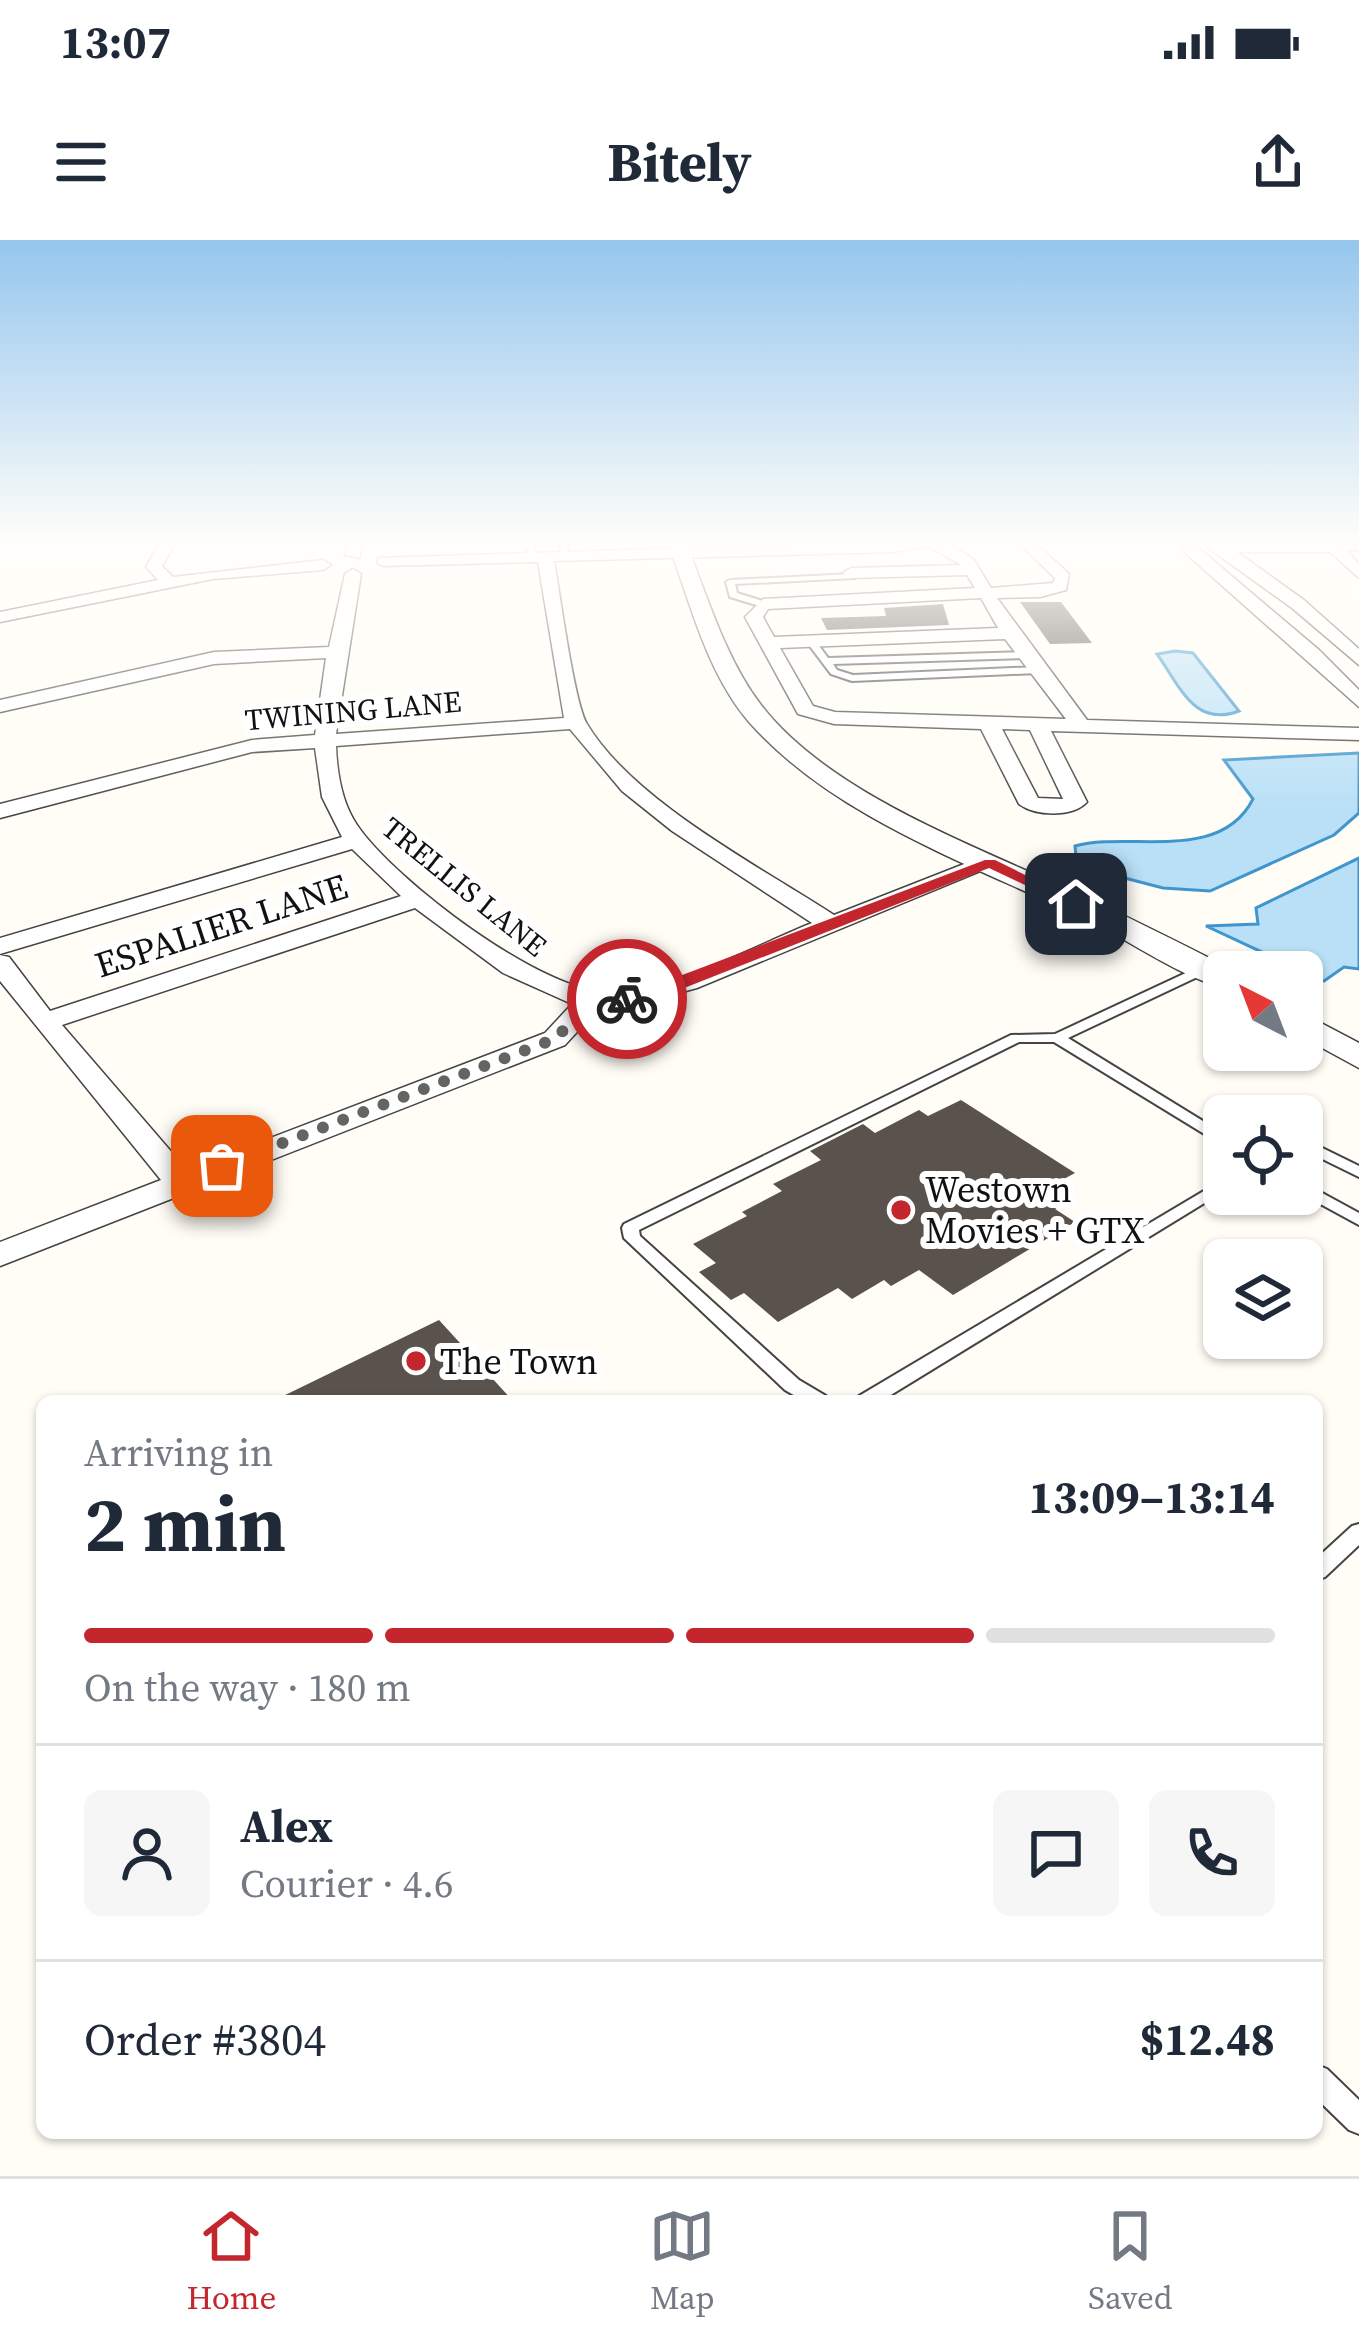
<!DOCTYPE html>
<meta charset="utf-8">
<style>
body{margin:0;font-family:"Source Serif 4",serif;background:#f6f6f7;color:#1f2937;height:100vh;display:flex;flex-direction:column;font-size:45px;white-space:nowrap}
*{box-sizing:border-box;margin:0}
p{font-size:39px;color:#747a83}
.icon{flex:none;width:66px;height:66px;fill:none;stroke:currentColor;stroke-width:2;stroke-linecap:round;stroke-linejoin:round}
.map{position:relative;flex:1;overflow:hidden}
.sheet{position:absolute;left:36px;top:1155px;width:1287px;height:744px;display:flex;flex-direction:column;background:#fff;border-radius:18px;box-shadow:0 3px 9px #0004}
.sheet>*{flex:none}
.needle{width:78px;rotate:318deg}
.controls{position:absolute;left:1203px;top:711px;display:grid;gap:24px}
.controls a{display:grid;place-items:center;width:120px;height:120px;border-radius:18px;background:#fff;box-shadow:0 3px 9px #0004;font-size:60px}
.pin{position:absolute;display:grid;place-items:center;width:102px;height:102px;color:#fff;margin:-51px;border-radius:24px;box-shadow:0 6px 18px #0006}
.courier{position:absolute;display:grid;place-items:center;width:120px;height:120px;margin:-60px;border:9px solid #c4262e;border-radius:50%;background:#fff;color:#222;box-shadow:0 3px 15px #0007}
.overview em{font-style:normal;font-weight:700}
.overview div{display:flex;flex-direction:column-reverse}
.overview{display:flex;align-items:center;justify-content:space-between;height:204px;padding:0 48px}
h1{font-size:78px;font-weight:700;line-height:90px}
.bar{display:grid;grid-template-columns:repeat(4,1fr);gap:18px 12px;align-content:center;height:144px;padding:0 48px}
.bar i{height:15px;border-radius:9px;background:#e0e1e3}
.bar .selected{background:#c4262e}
.bar p{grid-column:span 4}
.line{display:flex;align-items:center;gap:30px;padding:0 48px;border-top:3px solid #e0e1e3}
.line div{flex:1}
.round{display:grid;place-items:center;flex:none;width:126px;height:126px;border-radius:18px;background:#f6f6f7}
.status{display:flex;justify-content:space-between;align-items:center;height:84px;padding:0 60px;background:#fff;direction:ltr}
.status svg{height:33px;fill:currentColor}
header{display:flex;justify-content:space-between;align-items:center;height:156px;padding:0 48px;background:#fff;font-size:54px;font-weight:700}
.menu{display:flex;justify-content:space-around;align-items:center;height:168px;border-top:3px solid #e0e1e3;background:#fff;font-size:33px;color:#747a83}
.menu a{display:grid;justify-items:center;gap:6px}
.menu .selected{color:#c4262e}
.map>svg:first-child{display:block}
.water{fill:#b9e0f7;stroke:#3f96cf;stroke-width:3}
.building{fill:#5a524d}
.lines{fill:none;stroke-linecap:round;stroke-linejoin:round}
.service-casing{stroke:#444;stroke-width:4}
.minor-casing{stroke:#444;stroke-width:3}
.tertiary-casing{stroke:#444;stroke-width:3}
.service{fill:#fff;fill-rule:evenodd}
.minor{fill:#fff;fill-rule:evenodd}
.tertiary{fill:#fff;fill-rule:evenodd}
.route{fill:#c4262e}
.done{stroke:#646461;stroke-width:12;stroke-dasharray:0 21.6}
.poi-dot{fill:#c4262e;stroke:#fff;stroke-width:4.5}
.labels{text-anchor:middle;stroke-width:12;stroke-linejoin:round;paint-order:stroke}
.far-street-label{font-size:30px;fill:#111;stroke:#fff}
.street-label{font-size:36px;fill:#111;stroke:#fff}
.poi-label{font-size:36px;fill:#111;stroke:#fff;text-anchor:start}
</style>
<div class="status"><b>13:07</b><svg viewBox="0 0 49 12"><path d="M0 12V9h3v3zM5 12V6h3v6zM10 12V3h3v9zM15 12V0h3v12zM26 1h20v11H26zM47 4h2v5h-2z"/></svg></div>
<header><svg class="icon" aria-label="menu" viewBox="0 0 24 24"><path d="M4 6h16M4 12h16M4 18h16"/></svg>Bitely<svg class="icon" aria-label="share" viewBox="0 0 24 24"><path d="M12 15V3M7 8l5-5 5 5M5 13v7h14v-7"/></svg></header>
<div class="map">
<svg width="1359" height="1936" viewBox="0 0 1359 1936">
<rect width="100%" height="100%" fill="#fffdf5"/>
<path class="water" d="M 1175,411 L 1193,413 L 1239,471 C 1194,488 1180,446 1157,414 Z
M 1359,513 L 1359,573 L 1334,595 L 1210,651 L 1163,648 L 1117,636 L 1076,616 L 1075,606 C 1129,591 1220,624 1253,559 L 1224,520 Z
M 1359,618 L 1359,729 L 1344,727 L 1324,741 L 1206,686 L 1258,684 L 1256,668 Z"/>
<path class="building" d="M 1020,362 L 1061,362 L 1092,403 L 1050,404 Z
M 943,364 L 949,385 L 827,390 L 821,378 L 886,376 L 884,368 Z
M 961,860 L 1075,933 L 1051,946 L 1071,959 L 1055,969 L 1075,982 L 953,1055 L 919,1030 L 891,1046 L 884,1040 L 852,1059 L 838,1048 L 778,1082 L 744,1053 L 731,1060 L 699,1032 L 716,1023 L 693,1004 L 747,976 L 742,972 L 782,951 L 773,944 L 821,920 L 810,911 L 863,884 L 875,893 L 919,870 L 928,876 Z
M 439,1080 L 513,1161 L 273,1161 Z"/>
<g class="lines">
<g class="service-casing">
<path id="service" d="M 525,300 L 533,300 L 536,318 L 529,316 Z
M 558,300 L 566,300 L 569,317 L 562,315 Z
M 1329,305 L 1359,306 L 1359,310 L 1332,309 Z
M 852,334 L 855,338 L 735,344 L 737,353 L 766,362 L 763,367 L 730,357 L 726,342 L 730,340 Z
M 808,399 L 814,399 L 828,418 L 1026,412 L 1031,415 L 1026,418 L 833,424 L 837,430 L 853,435 L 1037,427 L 1042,430 L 1037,433 L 852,441 L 831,434 L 806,401 Z
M 1205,724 L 1212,728 L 1210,731 L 1068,798 L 1224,894 L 1224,906 L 1054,802 L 1019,802 L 639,990 L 640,996 L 799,1140 L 826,1156 L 829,1161 L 804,1161 L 785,1150 L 624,998 L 622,988 L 624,984 L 1011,795 L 1055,794 Z
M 1302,898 L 1359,926 L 1359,937 L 1302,909 Z
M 1224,939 L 1224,951 L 881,1161 L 856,1161 L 859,1156 Z
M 1302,942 L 1359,973 L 1359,985 L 1302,954 Z
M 1359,1284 L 1359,1305 L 1325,1337 L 1317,1340 L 1317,1318 L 1352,1286 Z
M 1317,1825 L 1327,1829 L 1359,1860 L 1359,1894 L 1349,1890 L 1317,1859 Z"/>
</g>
<g class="minor-casing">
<path id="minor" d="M 161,300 L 177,300 L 162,326 L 173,337 L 323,320 L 331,325 L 323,330 L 213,339 L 0,382 L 0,372 L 158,340 L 146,327 Z
M 348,300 L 364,300 L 359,318 L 345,315 Z
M 943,300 L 974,320 L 991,348 L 1053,343 L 1055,338 L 1015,300 L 1032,300 L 1069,334 L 1066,350 L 1040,357 L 997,358 L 1087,480 L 1359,488 L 1359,500 L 1051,491 L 1087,562 C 1072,578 1035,576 1019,564 L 981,489 L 834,484 L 798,474 L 745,377 L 763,359 L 975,348 L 967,335 L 851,338 L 843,333 L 851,328 L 961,325 L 928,306 L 894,312 L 554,321 C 560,353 574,462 587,484 C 633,561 759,626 834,675 L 982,617 L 990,615 L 1002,622 L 697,748 L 631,766 L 599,768 L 565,805 L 0,1026 L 0,1002 L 161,940 L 0,741 L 0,715 L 9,717 L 50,771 L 401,656 L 352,609 L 0,714 L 0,698 L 342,597 L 322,557 L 315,508 L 252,512 L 0,578 L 0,564 L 252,500 L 315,495 L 326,418 L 214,424 L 0,472 L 0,460 L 214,412 L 329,407 L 345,334 L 353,329 L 361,334 L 336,494 L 564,478 L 538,322 L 384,326 L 378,324 L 378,318 ZM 981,358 L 998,388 L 774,397 L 763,377 L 768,369 ZM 1005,399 L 1066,479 L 835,472 L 813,466 L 780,408 ZM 570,489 L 622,551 L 672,591 L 812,683 C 755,706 674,750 613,753 C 545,755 395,641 357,585 C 342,563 337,533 336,506 ZM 1002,489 L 1030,490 L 1063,559 L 1038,558 ZM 415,668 L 503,733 L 572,764 L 545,793 L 187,930 L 62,785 Z
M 1319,300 L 1336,300 L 1359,324 L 1359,338 L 1330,312 L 1237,312 L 1304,360 L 1359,409 L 1359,425 L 1292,368 L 1207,307 L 1215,302 Z
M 1183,305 L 1195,305 L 1319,410 L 1359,450 L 1359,467 L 1183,311 Z"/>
</g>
<g class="tertiary-casing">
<path id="tertiary" d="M 667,300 L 685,300 C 707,355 725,418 761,465 C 827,551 967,603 1063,647 C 1121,673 1178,702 1235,731 L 1224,732 L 1224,748 C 1179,736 1135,704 1093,683 C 978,626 837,581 749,482 C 706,432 690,361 667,300 Z
M 1302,773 L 1359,803 L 1359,828 L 1302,797 Z"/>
</g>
<use href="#service" class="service"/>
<use href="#minor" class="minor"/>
<use href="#tertiary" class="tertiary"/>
</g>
<linearGradient id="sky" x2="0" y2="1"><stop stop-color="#95c6ee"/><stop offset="0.53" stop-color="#fffefa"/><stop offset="1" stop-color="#fffefa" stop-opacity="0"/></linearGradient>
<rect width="1359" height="571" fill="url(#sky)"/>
<path class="route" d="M 985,620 L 995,620 L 1084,664 L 1071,667 L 989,628 L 669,754 L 627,764 L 619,759 Z"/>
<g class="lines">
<path class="done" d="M 222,926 L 555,799 L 589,763 L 627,759"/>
</g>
<g class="poi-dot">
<circle cx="901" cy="970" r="12"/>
<circle cx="416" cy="1121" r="12"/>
</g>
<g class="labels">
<g class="far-street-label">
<text transform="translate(353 471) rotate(-5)" y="10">TWINING LANE</text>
<text transform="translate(464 647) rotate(39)" y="10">TRELLIS LANE</text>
</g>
<g class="street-label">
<text transform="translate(221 685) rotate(-18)" y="13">ESPALIER LANE</text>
</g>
<g class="poi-label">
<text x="925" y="962">Westown<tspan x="925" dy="41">Movies + GTX</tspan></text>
<text x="440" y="1134">The Town</text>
</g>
</g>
</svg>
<div class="controls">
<a><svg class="needle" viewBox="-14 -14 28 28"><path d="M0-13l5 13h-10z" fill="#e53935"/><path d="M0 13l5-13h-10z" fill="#747a83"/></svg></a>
<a><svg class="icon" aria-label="locate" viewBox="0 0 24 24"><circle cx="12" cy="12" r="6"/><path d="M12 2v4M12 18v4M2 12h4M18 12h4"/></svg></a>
<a><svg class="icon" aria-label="layers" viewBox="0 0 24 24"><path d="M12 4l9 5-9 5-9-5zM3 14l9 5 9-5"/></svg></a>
</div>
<div class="pin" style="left:222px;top:926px;background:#ea580c"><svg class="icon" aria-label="bag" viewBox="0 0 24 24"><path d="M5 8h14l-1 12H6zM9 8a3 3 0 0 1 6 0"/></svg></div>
<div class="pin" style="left:1076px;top:664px;background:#1f2937"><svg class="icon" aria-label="home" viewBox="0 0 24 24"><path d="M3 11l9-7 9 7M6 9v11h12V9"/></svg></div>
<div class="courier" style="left:627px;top:759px"><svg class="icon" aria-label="bike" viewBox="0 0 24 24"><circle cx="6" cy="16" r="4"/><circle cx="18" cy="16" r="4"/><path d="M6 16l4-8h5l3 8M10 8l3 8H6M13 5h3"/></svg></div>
<section class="sheet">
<div class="overview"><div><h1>2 min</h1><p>Arriving in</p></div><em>13:09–13:14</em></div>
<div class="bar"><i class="selected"></i><i class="selected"></i><i class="selected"></i><i></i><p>On the way · 180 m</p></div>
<div class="line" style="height:216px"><a class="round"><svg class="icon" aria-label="person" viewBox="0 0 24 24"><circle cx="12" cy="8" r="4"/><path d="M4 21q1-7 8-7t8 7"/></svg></a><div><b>Alex</b><p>Courier · 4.6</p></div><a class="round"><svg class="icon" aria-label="chat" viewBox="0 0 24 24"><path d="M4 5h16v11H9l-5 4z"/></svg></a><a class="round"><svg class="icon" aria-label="phone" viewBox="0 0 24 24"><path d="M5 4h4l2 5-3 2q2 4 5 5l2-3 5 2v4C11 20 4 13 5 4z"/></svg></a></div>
<div class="line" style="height:156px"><div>Order #3804</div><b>$12.48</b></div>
</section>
</div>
<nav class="menu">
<a class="selected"><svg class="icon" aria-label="home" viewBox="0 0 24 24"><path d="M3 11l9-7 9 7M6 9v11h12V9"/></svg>Home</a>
<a><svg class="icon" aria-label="map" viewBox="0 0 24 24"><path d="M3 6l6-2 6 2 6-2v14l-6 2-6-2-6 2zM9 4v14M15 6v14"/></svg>Map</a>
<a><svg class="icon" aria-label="saved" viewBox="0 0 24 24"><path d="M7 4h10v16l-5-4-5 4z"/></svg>Saved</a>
</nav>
